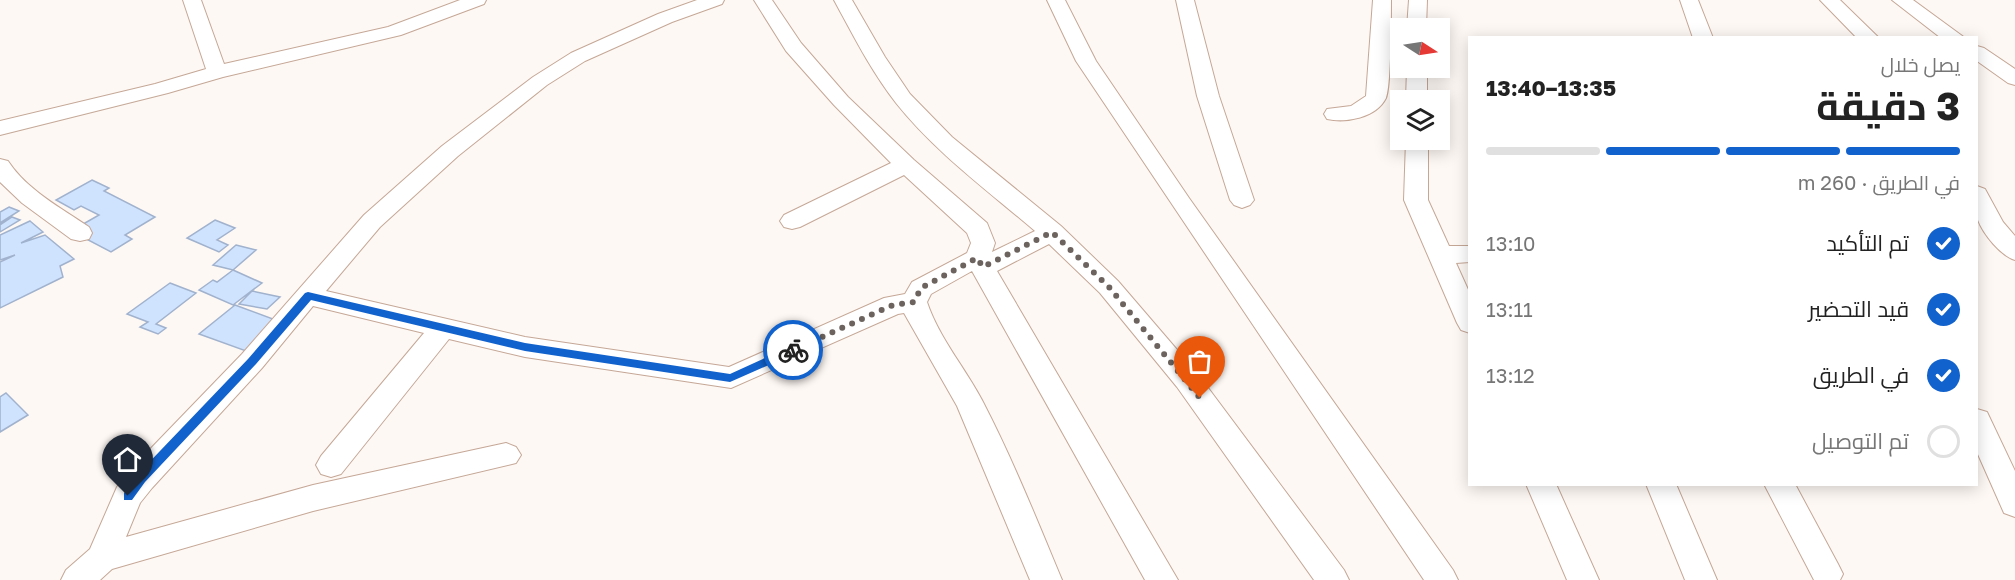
<!DOCTYPE html>
<html lang="ar">
<meta charset="utf-8">
<style>
body{margin:0;font-family:"Golos Text",Cairo,sans-serif;background:#f2f2f2;color:#222;direction:rtl;height:100vh;display:flex;flex-direction:column;font-size:22px;white-space:nowrap}
*{box-sizing:border-box;margin:0}
p{font-size:20px;color:#767676}
.icon{flex:none;width:33px;height:33px;fill:none;stroke:currentColor;stroke-width:2;stroke-linecap:round;stroke-linejoin:round}
.map{position:relative;flex:1;overflow:hidden;direction:ltr}
.drawer{position:absolute;left:1468px;top:36px;width:510px;height:450px;display:flex;flex-direction:column;background:#fff;border-radius:0px;box-shadow:0 3px 15px #0003;direction:rtl}
.drawer>*{flex:none}
.needle{width:39px;rotate:102deg}
.controls{position:absolute;left:1390px;top:18px;display:grid;gap:12px}
.controls a{display:grid;place-items:center;width:60px;height:60px;border-radius:0px;background:#fff;box-shadow:0 3px 15px #0003;font-size:30px}
.pin{position:absolute;display:grid;place-items:center;width:51px;height:51px;color:#fff;margin:-62px -26px;border-radius:50% 50% 50% 0;rotate:-45deg;box-shadow:0 0 6px #0007}
.pin .icon{rotate:45deg}
.courier{position:absolute;display:grid;place-items:center;width:60px;height:60px;margin:-30px;border:4px solid #1162cc;border-radius:50%;background:#fff;color:#222;box-shadow:0 2px 8px #0007}
.head em{font-style:normal;font-weight:700}
.head div{display:flex;flex-direction:column-reverse}
.head{display:flex;align-items:center;justify-content:space-between;height:102px;padding:0 18px}
h1{font-size:39px;font-weight:700;line-height:45px}
.bar{display:grid;grid-template-columns:repeat(4,1fr);gap:9px 6px;align-content:center;height:72px;padding:0 18px}
.bar i{height:8px;border-radius:4px;background:#e0e0e0}
.bar .selected{background:#1162cc}
.bar p{grid-column:span 4}
ol{padding:0 18px;list-style:none}
li{display:flex;align-items:center;gap:18px;height:66px}
li p{margin-inline-start:auto}
li .icon{padding:6px;border-radius:50%;background:#1162cc;color:#fff;stroke-width:4}
li:last-child{color:#767676}
li i{width:33px;height:33px;border:3px solid #e0e0e0;border-radius:50%}
.map>svg:first-child{display:block}
.building{fill:#cfe2fe;stroke:#a0b2cd;stroke-width:1.5}
.lines{fill:none;stroke-linecap:round;stroke-linejoin:round}
.minor-casing{stroke:#c5a796;stroke-width:2}
.minor{fill:#fff;fill-rule:evenodd}
.route{fill:#1162cc}
.done{stroke:#6c635e;stroke-width:6;stroke-dasharray:0 10.8}
</style>
<div class="map">
<svg width="2015" height="580" viewBox="0 0 2015 580">
<rect width="100%" height="100%" fill="#fef8f4"/>
<path class="building" d="M 92,180 L 109,188 L 104,191 L 155,217 L 125,235 L 132,239 L 111,252 L 71,231 L 99,215 L 81,206 L 74,210 L 56,200 Z
M 9,207 L 19,211 L 0,223 L 0,212 Z
M 12,217 L 20,220 L 0,232 L 0,225 Z
M 215,220 L 235,228 L 217,240 L 228,245 L 219,252 L 187,238 Z
M 30,221 L 43,232 L 21,243 L 45,235 L 74,259 L 60,266 L 63,277 L 0,308 L 0,262 L 15,255 L 0,260 L 0,235 Z
M 236,245 L 256,250 L 233,270 L 213,265 Z
M 233,270 L 262,283 L 233,305 L 199,290 L 213,280 L 217,282 Z
M 170,283 L 196,293 L 156,324 L 166,328 L 158,334 L 140,327 L 148,322 L 127,314 Z
M 252,291 L 280,297 L 267,309 L 239,304 Z
M 235,305 L 281,322 L 246,351 L 199,334 Z
M 6,393 L 28,415 L 0,432 L 0,397 Z"/>
<g class="lines">
<g class="minor-casing">
<path id="minor" d="M 183,0 L 201,0 L 224,64 L 388,27 L 460,0 L 486,0 L 484,4 L 401,35 L 223,77 L 168,93 L 0,135 L 0,121 L 155,84 L 206,69 Z
M 697,0 L 724,0 L 722,4 L 672,22 L 585,61 L 547,85 L 458,156 L 380,227 L 326,291 L 525,337 L 729,367 L 884,298 L 905,294 L 912,282 L 967,253 L 971,243 L 967,233 L 904,175 L 800,227 L 792,229 L 784,227 L 780,221 L 784,215 L 891,163 L 834,105 L 786,51 L 754,0 L 772,0 L 801,43 L 848,97 L 914,160 L 987,223 L 995,243 L 992,252 L 1035,231 C 987,190 935,152 896,103 C 871,71 853,35 834,0 L 852,0 L 885,57 L 910,94 L 952,137 L 1061,226 L 1118,281 L 1197,373 L 1344,570 L 1349,580 L 1314,580 L 1177,387 L 1100,293 L 1049,244 L 997,271 L 1178,580 L 1145,580 L 972,271 L 931,294 L 927,302 C 939,338 966,369 983,402 C 1013,460 1037,520 1062,580 L 1030,580 L 957,406 L 904,313 L 898,314 L 731,388 L 525,357 L 449,339 L 341,474 L 331,477 L 321,474 L 316,465 L 321,456 L 424,333 L 313,306 L 262,368 L 152,488 L 140,503 L 126,537 L 313,485 L 506,443 L 516,447 L 521,455 L 516,463 L 313,511 L 112,569 L 100,580 L 61,580 L 66,570 L 90,549 L 117,487 L 130,470 L 242,354 L 364,215 L 442,146 L 533,77 L 571,53 L 658,14 Z
M 1047,0 L 1065,0 L 1096,61 L 1189,198 L 1453,570 L 1458,580 L 1424,580 L 1076,61 Z
M 1176,0 L 1194,0 L 1219,96 L 1254,200 L 1250,205 L 1242,208 L 1234,205 L 1230,200 L 1197,96 Z
M 1373,0 L 1391,0 C 1391,18 1391,87 1386,98 C 1376,118 1346,123 1327,119 L 1324,114 L 1327,109 L 1351,106 L 1366,96 Z
M 1409,0 L 1427,0 L 1426,28 L 1407,28 Z
M 1680,0 L 1698,0 L 1713,38 L 1693,38 Z
M 1820,0 L 1840,0 L 1879,38 L 1857,38 Z
M 1892,0 L 1913,0 L 1965,38 L 1941,38 Z
M 1977,46 L 1984,48 L 2015,69 L 2015,85 L 2008,83 L 1977,61 Z
M 1407,68 L 1427,68 L 1427,100 L 1406,100 Z
M 1406,140 L 1428,140 L 1428,200 L 1449,246 L 1470,246 L 1470,262 L 1456,263 L 1470,294 L 1470,333 L 1461,330 L 1457,323 L 1404,200 Z
M 0,159 L 8,161 C 27,190 61,208 89,227 L 92,233 L 89,239 L 80,241 L 71,239 L 22,203 L 0,182 Z
M 1977,186 L 1985,189 L 2003,222 L 2015,236 L 2015,260 C 2001,256 1983,234 1978,220 C 1975,210 1977,197 1977,186 Z
M 1977,409 L 1987,412 L 2015,471 L 2015,517 L 2004,513 L 1977,452 Z
M 1526,484 L 1556,484 L 1599,580 L 1567,580 Z
M 1646,484 L 1676,484 L 1717,580 L 1685,580 Z
M 1764,484 L 1795,484 L 1838,564 L 1843,574 L 1840,580 L 1814,580 Z"/>
</g>
<use href="#minor" class="minor"/>
</g>
<path class="route" d="M 308,292 L 525,343 L 730,374 L 789,347 L 793,346 L 798,350 L 796,353 L 730,382 L 525,351 L 311,300 L 256,364 L 145,482 L 132,500 L 124,500 L 124,493 L 137,475 L 248,359 L 305,293 Z"/>
<g class="lines">
<path class="done" d="M 793,350 L 893,305 L 914,302 L 921,288 L 977,258 L 983,267 L 1052,232 L 1109,287 L 1200,398"/>
</g>
</svg>
<div class="controls">
<a><svg class="needle" viewBox="-14 -14 28 28"><path d="M0-13l5 13h-10z" fill="#e53935"/><path d="M0 13l5-13h-10z" fill="#767676"/></svg></a>
<a><svg class="icon" aria-label="layers" viewBox="0 0 24 24"><path d="M12 4l9 5-9 5-9-5zM3 14l9 5 9-5"/></svg></a>
</div>
<div class="pin" style="left:1200px;top:398px;background:#ea580c"><svg class="icon" aria-label="bag" viewBox="0 0 24 24"><path d="M5 8h14l-1 12H6zM9 8a3 3 0 0 1 6 0"/></svg></div>
<div class="pin" style="left:128px;top:496px;background:#1f2937"><svg class="icon" aria-label="home" viewBox="0 0 24 24"><path d="M3 11l9-7 9 7M6 9v11h12V9"/></svg></div>
<div class="courier" style="left:793px;top:350px"><svg class="icon" aria-label="bike" viewBox="0 0 24 24"><circle cx="6" cy="16" r="4"/><circle cx="18" cy="16" r="4"/><path d="M6 16l4-8h5l3 8M10 8l3 8H6M13 5h3"/></svg></div>
<section class="drawer">
<div class="head"><div><h1>3 دقيقة</h1><p>يصل خلال</p></div><em>13:35–13:40</em></div>
<div class="bar"><i class="selected"></i><i class="selected"></i><i class="selected"></i><i></i><p>في الطريق · 260 m</p></div>
<ol>
<li><svg class="icon" aria-label="check" viewBox="0 0 24 24"><path d="M5 12l5 5 9-10"/></svg>تم التأكيد<p>13:10</p></li>
<li><svg class="icon" aria-label="check" viewBox="0 0 24 24"><path d="M5 12l5 5 9-10"/></svg>قيد التحضير<p>13:11</p></li>
<li><svg class="icon" aria-label="check" viewBox="0 0 24 24"><path d="M5 12l5 5 9-10"/></svg>في الطريق<p>13:12</p></li>
<li><i></i>تم التوصيل</li>
</ol>
</section>
</div>
